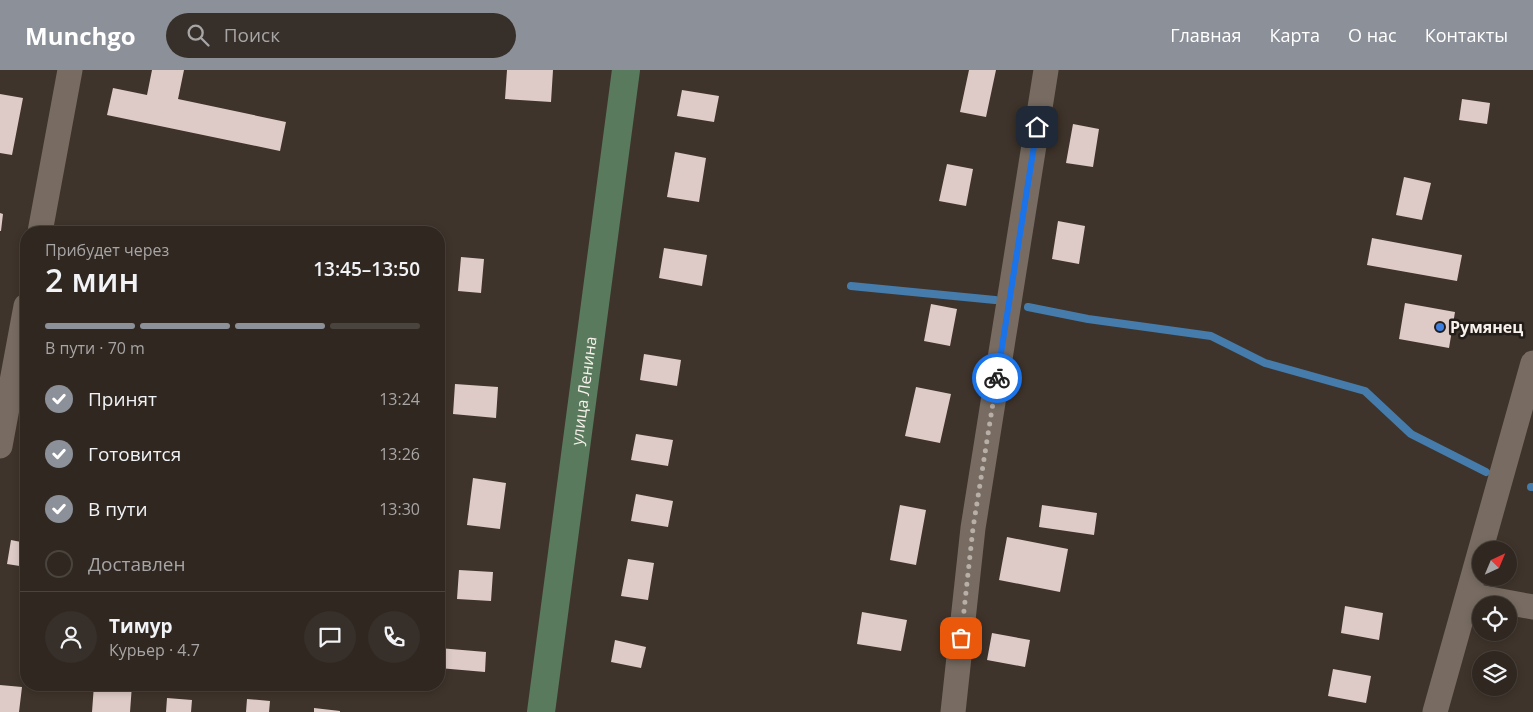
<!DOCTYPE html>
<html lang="ru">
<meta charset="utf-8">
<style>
body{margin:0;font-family:"Open Sans",sans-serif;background:#372f29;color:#f1f3f6;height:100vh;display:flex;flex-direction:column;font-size:19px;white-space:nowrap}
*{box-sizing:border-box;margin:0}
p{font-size:16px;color:#a7a5a5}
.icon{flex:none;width:28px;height:28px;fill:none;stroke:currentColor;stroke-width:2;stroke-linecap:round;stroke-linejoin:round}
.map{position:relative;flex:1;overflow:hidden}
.drawer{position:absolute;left:20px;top:156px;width:425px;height:465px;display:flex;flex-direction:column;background:#2f2720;border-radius:20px;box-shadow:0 2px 8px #0003,0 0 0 1px #4a443e}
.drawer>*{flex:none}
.needle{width:32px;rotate:44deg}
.controls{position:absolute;left:1472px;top:471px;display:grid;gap:10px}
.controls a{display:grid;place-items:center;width:45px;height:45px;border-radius:50%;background:#2f2720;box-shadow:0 2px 8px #0003,0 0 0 1px #4a443e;font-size:25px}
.pin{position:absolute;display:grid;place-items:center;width:42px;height:42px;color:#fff;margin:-21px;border-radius:10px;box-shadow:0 2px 8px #0006}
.courier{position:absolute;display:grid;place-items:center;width:50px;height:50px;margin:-25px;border:4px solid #1a73e8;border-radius:50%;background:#fff;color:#222;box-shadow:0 1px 6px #0007}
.overview em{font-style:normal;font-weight:600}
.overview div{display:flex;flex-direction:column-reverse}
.overview{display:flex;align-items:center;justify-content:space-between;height:85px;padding:0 25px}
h1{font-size:32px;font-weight:600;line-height:38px}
.bar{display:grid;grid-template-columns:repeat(4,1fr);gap:8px 5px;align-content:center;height:60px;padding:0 25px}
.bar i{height:6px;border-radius:4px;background:#4a443e}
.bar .current{background:#8c9099}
.bar p{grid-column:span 4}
.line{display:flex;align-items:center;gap:12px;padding:0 25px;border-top:1px solid #4a443e}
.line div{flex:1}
.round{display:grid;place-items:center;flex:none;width:52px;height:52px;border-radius:26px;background:#372f29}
ol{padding:0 25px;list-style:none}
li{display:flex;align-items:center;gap:15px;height:55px}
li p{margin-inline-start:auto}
li .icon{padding:5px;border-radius:50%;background:#8c9099;color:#fff;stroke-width:4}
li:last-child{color:#a7a5a5}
li i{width:28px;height:28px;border:2px solid #4a443e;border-radius:50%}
header{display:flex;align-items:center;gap:30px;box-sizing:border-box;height:70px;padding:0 25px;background:#8c9099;color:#fff}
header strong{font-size:24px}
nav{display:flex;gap:28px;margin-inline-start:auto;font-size:18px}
.search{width:350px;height:45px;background:#372f29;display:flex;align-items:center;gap:12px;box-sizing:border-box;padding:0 18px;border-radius:28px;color:#a7a5a5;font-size:19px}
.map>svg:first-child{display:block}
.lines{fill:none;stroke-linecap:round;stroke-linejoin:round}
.stream{stroke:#457cac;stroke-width:8}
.building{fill:#decbc8}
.minor{stroke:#786c62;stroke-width:25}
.secondary{stroke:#597a5c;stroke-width:28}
.done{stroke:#b7afa8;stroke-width:5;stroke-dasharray:0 9}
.route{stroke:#1a73e8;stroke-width:6}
.shop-dot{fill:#3f7fe0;stroke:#221d19;stroke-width:2}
.labels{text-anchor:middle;stroke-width:5;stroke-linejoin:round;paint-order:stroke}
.poi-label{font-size:16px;font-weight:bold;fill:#f8f1ec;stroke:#221d19;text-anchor:start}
.street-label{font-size:16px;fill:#f8f1ec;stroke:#221d19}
</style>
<header>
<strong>Munchgo</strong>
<div class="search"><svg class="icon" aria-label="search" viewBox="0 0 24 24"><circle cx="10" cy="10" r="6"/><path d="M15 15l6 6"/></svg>Поиск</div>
<nav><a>Главная</a><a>Карта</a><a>О нас</a><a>Контакты</a></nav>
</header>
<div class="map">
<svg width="1533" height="642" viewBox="0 0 1533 642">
<rect width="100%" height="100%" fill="#3f342b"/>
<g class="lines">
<path class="stream" d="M 851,216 L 995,230
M 1028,237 L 1088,249 L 1211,266 L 1265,293 L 1365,321 L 1411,364 L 1486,402
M 1531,417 L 1533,417"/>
</g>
<path class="building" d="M 152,0 L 184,0 L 178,29 L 286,52 L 280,81 L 107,45 L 113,18 L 147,25 Z
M 507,0 L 553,0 L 551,32 L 505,29 Z
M 969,0 L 996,0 L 986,47 L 960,42 Z
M 682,20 L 719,26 L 714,52 L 677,46 Z
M 0,24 L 23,28 L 12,85 L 0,83 Z
M 1462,29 L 1490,33 L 1487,54 L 1459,50 Z
M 1073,54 L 1099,59 L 1093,97 L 1066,93 Z
M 675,82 L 706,88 L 699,132 L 667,127 Z
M 947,94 L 973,99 L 966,136 L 939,131 Z
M 1404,107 L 1431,113 L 1422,150 L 1396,145 Z
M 0,143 L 3,144 L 1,161 L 0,161 Z
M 1058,151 L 1085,156 L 1079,194 L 1052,189 Z
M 1372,168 L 1462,185 L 1457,211 L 1367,195 Z
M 664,178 L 707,185 L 702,216 L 659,208 Z
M 461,187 L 484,189 L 481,223 L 458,221 Z
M 1405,233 L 1455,242 L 1449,278 L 1399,269 Z
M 931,234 L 957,239 L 950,276 L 924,271 Z
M 644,284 L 681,290 L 677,316 L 640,310 Z
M 455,314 L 498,317 L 496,348 L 453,344 Z
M 916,317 L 951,324 L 940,373 L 905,366 Z
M 636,364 L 673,370 L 668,396 L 631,390 Z
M 25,387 L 26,387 L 26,407 L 21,406 Z
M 473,408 L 506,413 L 500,459 L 467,455 Z
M 636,424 L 673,431 L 668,457 L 631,451 Z
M 900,435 L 926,440 L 916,495 L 890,490 Z
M 1042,435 L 1097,443 L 1094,465 L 1039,457 Z
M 1007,467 L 1068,479 L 1060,522 L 999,510 Z
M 11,470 L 26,473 L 26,497 L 7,494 Z
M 628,489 L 654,493 L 648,530 L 621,526 Z
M 459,500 L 493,502 L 491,531 L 457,529 Z
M 1345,536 L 1383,543 L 1379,570 L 1341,563 Z
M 862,542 L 907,550 L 901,581 L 857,574 Z
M 992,563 L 1030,570 L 1025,597 L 987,590 Z
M 615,570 L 646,577 L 641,598 L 611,592 Z
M 439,578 L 486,582 L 485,602 L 439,598 Z
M 1333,599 L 1371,606 L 1366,633 L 1328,626 Z
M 0,615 L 22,617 L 19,642 L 0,642 Z
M 94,615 L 132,615 L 130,642 L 92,642 Z
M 167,628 L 192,630 L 191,642 L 166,642 Z
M 247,629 L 270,631 L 269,642 L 246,642 Z
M 314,638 L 340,641 L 340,642 L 314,642 Z"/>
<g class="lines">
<path class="minor" d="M 40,162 L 70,0
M 0,376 L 26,236
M 1468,525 L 1533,537
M 953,642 L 973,458 L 1046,0
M 1435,642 L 1533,293"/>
<path class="secondary" id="s1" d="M 541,642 L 626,0"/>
</g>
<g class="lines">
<path class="done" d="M 961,568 L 973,458 L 997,308"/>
<path class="route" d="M 997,308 L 1037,57"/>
</g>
<circle class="shop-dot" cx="1440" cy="257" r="5"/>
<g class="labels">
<g class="poi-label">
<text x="1450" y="263">Румянец</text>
</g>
<g class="street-label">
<text dy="6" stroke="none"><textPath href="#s1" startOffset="324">улица Ленина</textPath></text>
</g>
</g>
</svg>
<div class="controls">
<a><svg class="needle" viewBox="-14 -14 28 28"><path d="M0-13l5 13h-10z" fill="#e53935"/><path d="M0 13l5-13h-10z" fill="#a7a5a5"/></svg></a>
<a><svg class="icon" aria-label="locate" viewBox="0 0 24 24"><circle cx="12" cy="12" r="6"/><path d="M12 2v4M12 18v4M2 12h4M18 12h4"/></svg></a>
<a><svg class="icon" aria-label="layers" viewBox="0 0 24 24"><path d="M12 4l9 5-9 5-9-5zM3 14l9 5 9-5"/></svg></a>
</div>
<div class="pin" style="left:961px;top:568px;background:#ea580c"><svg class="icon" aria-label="bag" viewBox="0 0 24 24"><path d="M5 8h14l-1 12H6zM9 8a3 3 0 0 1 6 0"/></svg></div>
<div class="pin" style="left:1037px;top:57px;background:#1f2937"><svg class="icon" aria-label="home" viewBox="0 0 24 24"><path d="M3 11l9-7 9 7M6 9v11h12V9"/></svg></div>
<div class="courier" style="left:997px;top:308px"><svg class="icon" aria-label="bike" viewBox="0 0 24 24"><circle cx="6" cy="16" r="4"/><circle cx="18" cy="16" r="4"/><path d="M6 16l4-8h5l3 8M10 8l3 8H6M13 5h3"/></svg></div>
<section class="drawer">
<div class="overview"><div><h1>2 мин</h1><p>Прибудет через</p></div><em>13:45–13:50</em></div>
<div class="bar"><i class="current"></i><i class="current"></i><i class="current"></i><i></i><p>В пути · 70 m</p></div>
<ol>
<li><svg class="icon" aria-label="check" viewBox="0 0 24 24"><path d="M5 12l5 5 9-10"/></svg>Принят<p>13:24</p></li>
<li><svg class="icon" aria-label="check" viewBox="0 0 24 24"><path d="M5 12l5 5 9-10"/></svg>Готовится<p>13:26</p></li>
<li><svg class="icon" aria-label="check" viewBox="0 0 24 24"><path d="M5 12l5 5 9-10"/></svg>В пути<p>13:30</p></li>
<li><i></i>Доставлен</li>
</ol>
<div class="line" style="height:90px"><a class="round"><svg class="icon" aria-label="person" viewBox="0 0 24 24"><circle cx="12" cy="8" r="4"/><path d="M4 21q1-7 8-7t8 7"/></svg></a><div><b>Тимур</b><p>Курьер · 4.7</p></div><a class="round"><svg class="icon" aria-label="chat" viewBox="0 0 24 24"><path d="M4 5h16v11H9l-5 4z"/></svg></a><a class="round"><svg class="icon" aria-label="phone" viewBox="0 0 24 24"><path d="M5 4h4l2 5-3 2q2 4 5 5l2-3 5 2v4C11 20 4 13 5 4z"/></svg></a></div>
</section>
</div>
